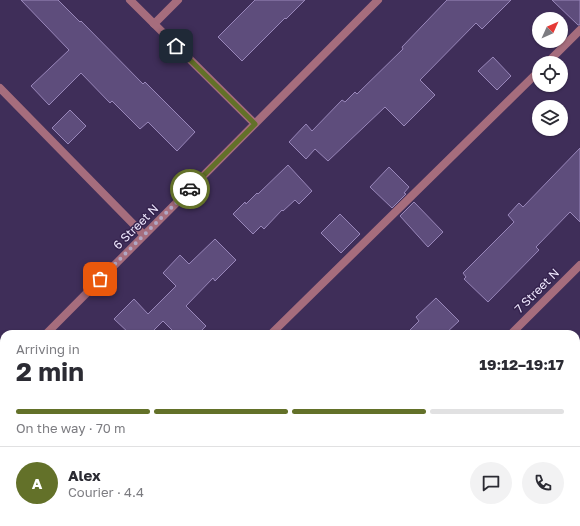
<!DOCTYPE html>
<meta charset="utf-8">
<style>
body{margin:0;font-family:"Golos Text",sans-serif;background:#f2f2f3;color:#2b2b33;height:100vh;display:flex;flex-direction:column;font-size:15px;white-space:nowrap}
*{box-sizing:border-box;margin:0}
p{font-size:13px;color:#7c7c81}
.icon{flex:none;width:22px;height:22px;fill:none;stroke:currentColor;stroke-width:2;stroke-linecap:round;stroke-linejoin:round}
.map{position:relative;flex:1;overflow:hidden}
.drawer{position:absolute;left:0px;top:330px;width:580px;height:196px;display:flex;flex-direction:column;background:#fff;border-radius:12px 12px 0 0;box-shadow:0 1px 3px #0004}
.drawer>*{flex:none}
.needle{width:26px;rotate:45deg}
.fabs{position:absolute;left:532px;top:12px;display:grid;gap:8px}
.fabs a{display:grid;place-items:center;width:36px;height:36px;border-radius:50%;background:#fff;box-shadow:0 1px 3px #0004;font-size:20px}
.pin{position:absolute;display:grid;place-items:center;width:34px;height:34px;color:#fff;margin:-17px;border-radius:8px;box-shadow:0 2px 6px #0006}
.courier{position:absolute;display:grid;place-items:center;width:40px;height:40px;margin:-20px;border:3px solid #637129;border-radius:50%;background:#fff;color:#222;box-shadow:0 1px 5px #0007}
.overview em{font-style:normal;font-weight:700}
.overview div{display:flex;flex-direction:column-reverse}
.overview{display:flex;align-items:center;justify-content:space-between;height:68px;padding:0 16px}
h1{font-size:26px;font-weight:700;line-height:30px}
.bar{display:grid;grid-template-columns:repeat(4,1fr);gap:6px 4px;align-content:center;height:48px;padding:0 16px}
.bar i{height:5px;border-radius:3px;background:#e1e1e2}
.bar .selected{background:#637129}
.bar p{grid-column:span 4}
.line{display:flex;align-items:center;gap:10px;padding:0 16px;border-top:1px solid #e1e1e2}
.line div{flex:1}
.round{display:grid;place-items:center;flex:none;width:42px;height:42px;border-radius:21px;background:#f2f2f3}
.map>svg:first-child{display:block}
.building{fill:#5e4d7c;stroke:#9987ba}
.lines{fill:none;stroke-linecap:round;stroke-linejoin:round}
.lane{stroke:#a66d7d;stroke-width:8}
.street{stroke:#a66d7d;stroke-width:8}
.done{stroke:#b1a7c4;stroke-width:4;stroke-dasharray:0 7.2}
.route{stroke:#637129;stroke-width:5}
.labels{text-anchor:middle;stroke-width:3;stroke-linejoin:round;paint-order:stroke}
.street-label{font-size:12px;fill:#efe8fe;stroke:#35234e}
</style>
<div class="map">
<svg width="580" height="526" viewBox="0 0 580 526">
<rect width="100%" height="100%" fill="#3f2e59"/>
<path class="building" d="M 21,0 L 58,0 L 80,22 L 81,21 L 143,84 L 145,82 L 195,132 L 177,151 L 148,122 L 140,129 L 112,101 L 110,103 L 81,73 L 49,105 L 31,86 L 69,50 Z
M 255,0 L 305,0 L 286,19 L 285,18 L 242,61 L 218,37 Z
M 447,0 L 511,0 L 482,29 L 476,23 L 420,80 L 435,95 L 404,126 L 385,107 L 328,161 L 315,149 L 306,159 L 289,142 L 306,124 L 312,131 L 342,100 L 345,102 L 355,92 L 357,94 L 403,49 L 402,47 Z
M 552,0 L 580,0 L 580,25 L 578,25 Z
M 493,57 L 511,76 L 497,90 L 478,71 Z
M 70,110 L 86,126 L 68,144 L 52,128 Z
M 580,148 L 580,222 L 570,212 L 536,247 L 539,250 L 488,302 L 464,279 L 466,277 L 463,273 L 514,222 L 508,215 L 519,203 L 523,207 Z
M 288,165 L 312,191 L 299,204 L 295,200 L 283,211 L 282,210 L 264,229 L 261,226 L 253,234 L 233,214 L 245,202 L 246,204 L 257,193 L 258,194 Z
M 389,167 L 409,187 L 404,193 L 406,194 L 392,208 L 370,187 Z
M 414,202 L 443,232 L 428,247 L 400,216 Z
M 340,214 L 360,234 L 341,253 L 321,233 Z
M 215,239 L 236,260 L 215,281 L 213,278 L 186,306 L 206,326 L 198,334 L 176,334 L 163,321 L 150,334 L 130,334 L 114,319 L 134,299 L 148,314 L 176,286 L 163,273 L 180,255 L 189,264 Z
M 436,298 L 459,321 L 445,334 L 406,334 L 419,321 L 416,317 Z"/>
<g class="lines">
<path class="lane" d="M 154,24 L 178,0
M 547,63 L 580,30
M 0,88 L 144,235
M 271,334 L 539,71
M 576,494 L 580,490
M 170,522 L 174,526
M 544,526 L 548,522"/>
<path class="street" d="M 130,0 L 255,124
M 46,334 L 378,0
M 511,334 L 580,265
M 0,380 L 4,376
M 317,526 L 321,522"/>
</g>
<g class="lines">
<path class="done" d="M 100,279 L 190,189"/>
<path class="route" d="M 176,46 L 255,124 L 190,189"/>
</g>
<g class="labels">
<g class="street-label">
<text transform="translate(136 227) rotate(-45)" y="4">6 Street N</text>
<text transform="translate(537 291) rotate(-45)" y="4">7 Street N</text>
</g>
</g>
</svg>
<div class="fabs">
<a><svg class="needle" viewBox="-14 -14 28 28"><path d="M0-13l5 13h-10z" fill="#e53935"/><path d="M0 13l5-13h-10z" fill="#7c7c81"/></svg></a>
<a><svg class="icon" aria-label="locate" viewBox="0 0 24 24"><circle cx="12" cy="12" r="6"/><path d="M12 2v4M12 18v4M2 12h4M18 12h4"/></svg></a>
<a><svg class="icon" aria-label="layers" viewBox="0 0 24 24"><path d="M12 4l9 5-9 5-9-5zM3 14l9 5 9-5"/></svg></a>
</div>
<div class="pin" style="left:100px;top:279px;background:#ea580c"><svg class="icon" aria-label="bag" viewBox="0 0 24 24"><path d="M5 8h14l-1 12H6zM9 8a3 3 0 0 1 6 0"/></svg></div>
<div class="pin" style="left:176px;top:46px;background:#1f2937"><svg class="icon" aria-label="home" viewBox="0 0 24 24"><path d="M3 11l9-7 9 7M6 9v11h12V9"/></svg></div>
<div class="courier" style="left:190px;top:189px"><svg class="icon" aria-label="car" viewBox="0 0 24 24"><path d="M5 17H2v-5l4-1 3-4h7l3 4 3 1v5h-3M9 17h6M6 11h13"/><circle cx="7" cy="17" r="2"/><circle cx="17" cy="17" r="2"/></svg></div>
<section class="drawer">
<div class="overview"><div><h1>2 min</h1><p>Arriving in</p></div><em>19:12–19:17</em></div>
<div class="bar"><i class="selected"></i><i class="selected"></i><i class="selected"></i><i></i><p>On the way · 70 m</p></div>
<div class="line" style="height:72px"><b class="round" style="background:#637129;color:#fff">A</b><div><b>Alex</b><p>Courier · 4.4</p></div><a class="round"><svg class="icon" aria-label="chat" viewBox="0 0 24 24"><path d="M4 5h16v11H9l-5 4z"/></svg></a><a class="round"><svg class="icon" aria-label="phone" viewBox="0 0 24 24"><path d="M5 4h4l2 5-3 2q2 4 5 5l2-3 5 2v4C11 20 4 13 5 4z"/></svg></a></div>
</section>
</div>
